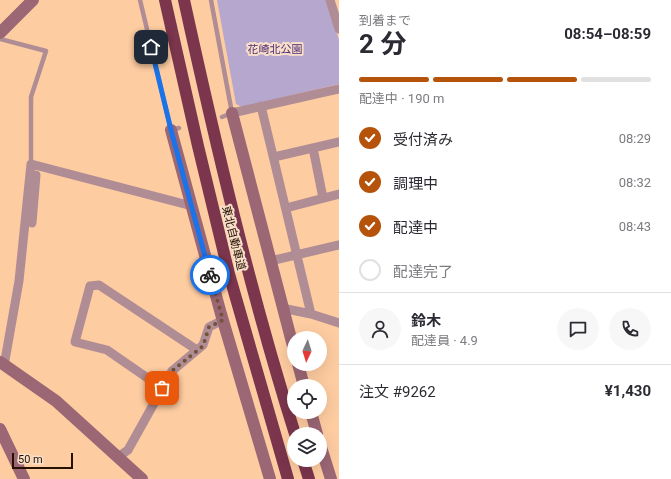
<!DOCTYPE html>
<html lang="ja">
<meta charset="utf-8">
<style>
body{margin:0;font-family:Roboto,"Noto Sans JP",sans-serif;background:#f7f7f7;color:#2b2b33;height:100vh;display:flex;flex-direction:column;font-size:15px;white-space:nowrap}
*{box-sizing:border-box;margin:0}
p{font-size:13px;color:#7c7c81}
.icon{flex:none;width:22px;height:22px;fill:none;stroke:currentColor;stroke-width:2;stroke-linecap:round;stroke-linejoin:round}
.map{position:relative;flex:1;overflow:hidden}
.sheet{display:flex;flex-direction:column;background:#fff;width:332px}
.sheet>*{flex:none}
.needle{width:26px;rotate:184deg}
.fabs{position:absolute;left:287px;top:331px;display:grid;gap:8px}
.fabs a{display:grid;place-items:center;width:40px;height:40px;border-radius:50%;background:#fff;box-shadow:0 4px 16px #0002;font-size:20px}
.scale{position:absolute;left:12px;bottom:10px;width:61px;box-sizing:border-box;padding-left:4px;border:2px solid #261000;border-top:0;font-size:11px;line-height:14px;white-space:nowrap;color:#261000;-webkit-text-stroke:3px #f8dfc9;paint-order:stroke}
.pin{position:absolute;display:grid;place-items:center;width:34px;height:34px;color:#fff;margin:-17px;border-radius:8px;box-shadow:0 2px 6px #0006}
.courier{position:absolute;display:grid;place-items:center;width:40px;height:40px;margin:-20px;border:3px solid #1a73e8;border-radius:50%;background:#fff;color:#222;box-shadow:0 1px 5px #0007}
.overview em{font-style:normal;font-weight:700}
.overview div{display:flex;flex-direction:column-reverse}
.overview{display:flex;align-items:center;justify-content:space-between;height:68px;padding:0 20px}
h1{font-size:26px;font-weight:700;line-height:30px}
.bar{display:grid;grid-template-columns:repeat(4,1fr);gap:6px 4px;align-content:center;height:48px;padding:0 20px}
.bar i{height:5px;border-radius:3px;background:#e1e1e2}
.bar .on{background:#b45309}
.bar p{grid-column:span 4}
.line{display:flex;align-items:center;gap:10px;padding:0 20px;border-top:1px solid #e1e1e2}
.line div{flex:1}
.round{display:grid;place-items:center;flex:none;width:42px;height:42px;border-radius:21px;background:#f7f7f7}
ol{padding:0 20px;list-style:none}
li{display:flex;align-items:center;gap:12px;height:44px}
li p{margin-inline-start:auto}
li .icon{padding:4px;border-radius:50%;background:#b45309;color:#fff;stroke-width:4}
li:last-child{color:#7c7c81}
li i{width:22px;height:22px;border:2px solid #e1e1e2;border-radius:50%}
main{display:flex;flex:1;min-height:0}
.map>svg:first-child{display:block}
.green{fill:#b6a7ce}
.lines{fill:none;stroke-linecap:round;stroke-linejoin:round}
.lane{stroke:#b08c95;stroke-width:4.5}
.street{stroke:#b08c95;stroke-width:9}
.secondary{stroke:#9b6775;stroke-width:12}
.highway{stroke:#7b354c;stroke-width:12}
.done{stroke:#725238;stroke-width:4;stroke-dasharray:0 7.2}
.route{stroke:#1a73e8;stroke-width:5}
.labels{text-anchor:middle;stroke-width:4;stroke-linejoin:round;paint-order:stroke}
.park-label{font-size:11px;fill:#4e2d76;stroke:#f8dfc9}
.street-label{font-size:11px;fill:#261000;stroke:#f8dfc9}
</style>
<main>
<div class="map">
<svg width="339" height="479" viewBox="0 0 339 479">
<rect width="100%" height="100%" fill="#fecca1"/>
<path class="green" d="M 217,0 L 326,0 L 339,40 L 339,84 L 242,107 L 236,104 Z"/>
<g class="lines">
<path class="lane" d="M 140,0 L 171,130 L 179,128
M 211,0 L 232,113 L 222,117
M 0,39 L 46,51 L 31,97 L 31,164"/>
<path class="street" d="M 330,0 L 339,29
M 261,106 L 311,314
M 232,113 L 339,89
M 313,148 L 323,198
M 274,157 L 339,142
M 286,208 L 339,194
M 32,223 L 36,175
M 270,261 L 339,245
M 282,308 L 311,314 L 339,323
M 4,366 L 19,281 L 31,164 L 192,206
M 162,388 L 107,350 L 75,342 L 90,286 L 99,285 L 197,350
M 118,457 L 128,450 L 172,371 L 203,345 L 209,327 L 223,320"/>
<path class="secondary" d="M 0,33 L 33,0
M 232,113 L 294,350
M 171,130 L 221,314 L 270,479
M 0,362 L 56,401 L 142,479
M 298,364 L 304,386
M 311,412 L 317,434
M 0,429 L 24,479
M 320,444 L 331,479"/>
<path class="highway" d="M 165,0 L 198,146 L 229,274 L 288,479
M 184,0 C 216,146 250,291 295,434
M 303,460 L 309,479"/>
</g>
<g class="lines">
<path class="done" d="M 162,388 L 172,371 L 203,346 L 209,327 L 223,320 L 210,275"/>
<path class="route" d="M 151,47 L 171,130 L 210,275"/>
</g>
<g class="labels">
<g class="park-label">
<text x="275" y="53">花崎北公園</text>
</g>
<g class="street-label">
<text transform="translate(234 238) rotate(76)" y="4">東北自動車道</text>
</g>
</g>
</svg>
<div class="fabs">
<a><svg class="needle" viewBox="-14 -14 28 28"><path d="M0-13l5 13h-10z" fill="#e53935"/><path d="M0 13l5-13h-10z" fill="#7c7c81"/></svg></a>
<a><svg class="icon" aria-label="locate" viewBox="0 0 24 24"><circle cx="12" cy="12" r="6"/><path d="M12 2v4M12 18v4M2 12h4M18 12h4"/></svg></a>
<a><svg class="icon" aria-label="layers" viewBox="0 0 24 24"><path d="M12 4l9 5-9 5-9-5zM3 14l9 5 9-5"/></svg></a>
</div>
<div class="scale">50 m</div>
<div class="pin" style="left:162px;top:388px;background:#ea580c"><svg class="icon" aria-label="bag" viewBox="0 0 24 24"><path d="M5 8h14l-1 12H6zM9 8a3 3 0 0 1 6 0"/></svg></div>
<div class="pin" style="left:151px;top:47px;background:#1f2937"><svg class="icon" aria-label="home" viewBox="0 0 24 24"><path d="M3 11l9-7 9 7M6 9v11h12V9"/></svg></div>
<div class="courier" style="left:210px;top:275px"><svg class="icon" aria-label="bike" viewBox="0 0 24 24"><circle cx="6" cy="16" r="4"/><circle cx="18" cy="16" r="4"/><path d="M6 16l4-8h5l3 8M10 8l3 8H6M13 5h3"/></svg></div>
</div>
<section class="sheet">
<div class="overview"><div><h1>2 分</h1><p>到着まで</p></div><em>08:54–08:59</em></div>
<div class="bar"><i class="on"></i><i class="on"></i><i class="on"></i><i></i><p>配達中 · 190 m</p></div>
<ol>
<li><svg class="icon" aria-label="check" viewBox="0 0 24 24"><path d="M5 12l5 5 9-10"/></svg>受付済み<p>08:29</p></li>
<li><svg class="icon" aria-label="check" viewBox="0 0 24 24"><path d="M5 12l5 5 9-10"/></svg>調理中<p>08:32</p></li>
<li><svg class="icon" aria-label="check" viewBox="0 0 24 24"><path d="M5 12l5 5 9-10"/></svg>配達中<p>08:43</p></li>
<li><i></i>配達完了</li>
</ol>
<div class="line" style="height:72px"><a class="round"><svg class="icon" aria-label="person" viewBox="0 0 24 24"><circle cx="12" cy="8" r="4"/><path d="M4 21q1-7 8-7t8 7"/></svg></a><div><b>鈴木</b><p>配達員 · 4.9</p></div><a class="round"><svg class="icon" aria-label="chat" viewBox="0 0 24 24"><path d="M4 5h16v11H9l-5 4z"/></svg></a><a class="round"><svg class="icon" aria-label="phone" viewBox="0 0 24 24"><path d="M5 4h4l2 5-3 2q2 4 5 5l2-3 5 2v4C11 20 4 13 5 4z"/></svg></a></div>
<div class="line" style="height:52px"><div>注文 #9262</div><b>¥1,430</b></div>
</section>
</main>
